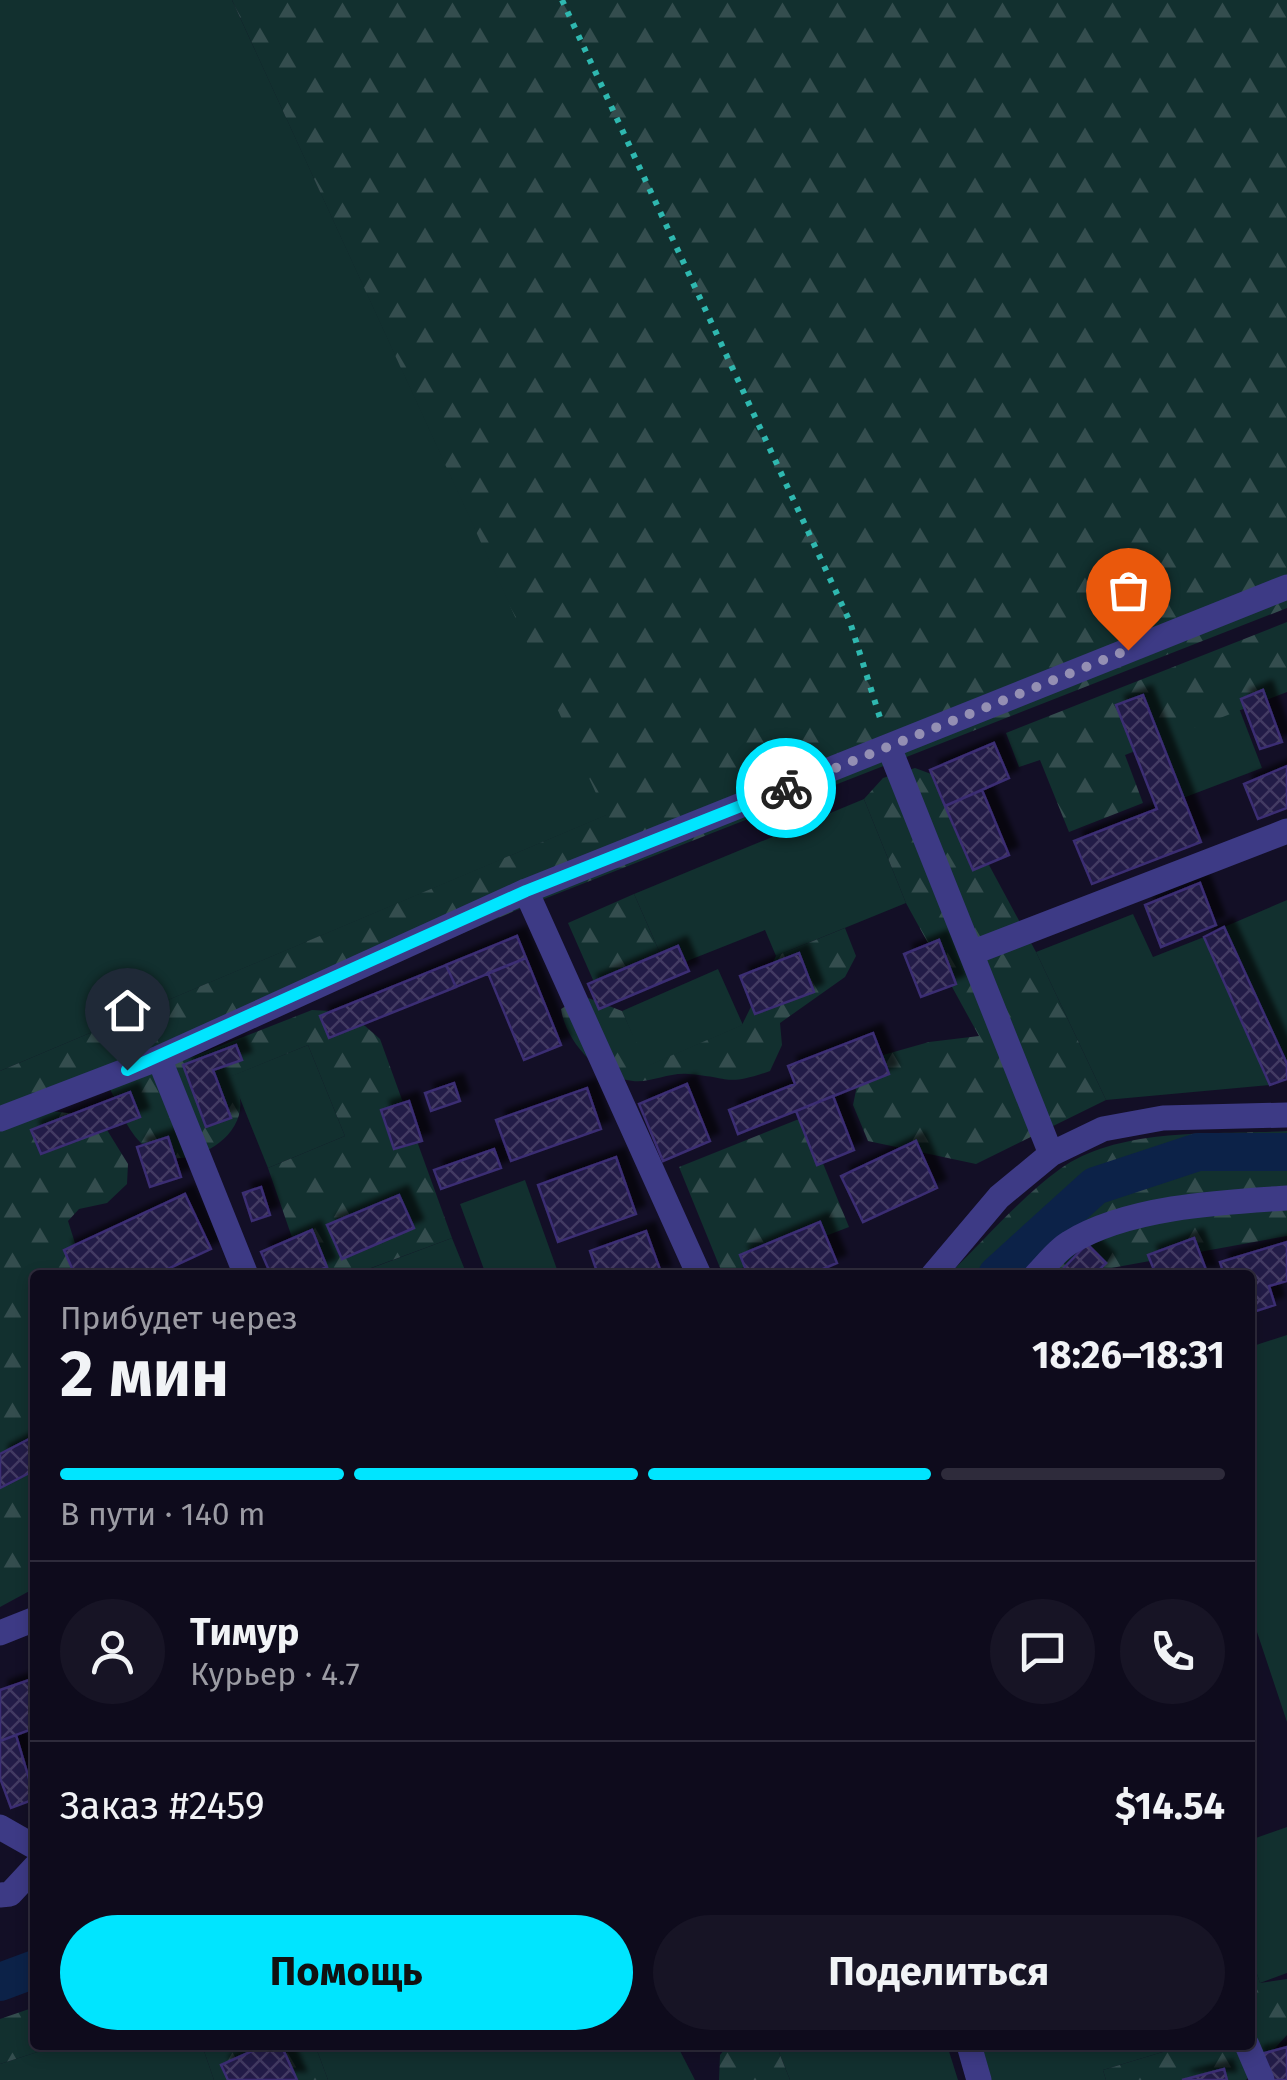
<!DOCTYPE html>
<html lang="ru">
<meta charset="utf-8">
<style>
body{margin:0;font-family:"Fira Sans",sans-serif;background:#171425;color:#f1f3f6;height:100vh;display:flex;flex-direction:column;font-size:38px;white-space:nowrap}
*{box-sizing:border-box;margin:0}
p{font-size:32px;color:#9b9ba3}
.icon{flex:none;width:55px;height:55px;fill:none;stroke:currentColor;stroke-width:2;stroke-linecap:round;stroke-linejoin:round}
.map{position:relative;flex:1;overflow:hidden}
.drawer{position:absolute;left:30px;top:1270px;width:1225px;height:780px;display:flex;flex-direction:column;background:#0e0b1c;border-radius:10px;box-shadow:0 5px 15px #0003,0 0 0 2px #2e2b3b}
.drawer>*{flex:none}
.pin{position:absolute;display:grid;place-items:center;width:85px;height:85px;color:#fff;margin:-102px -42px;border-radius:50% 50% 50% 0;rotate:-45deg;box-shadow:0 0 10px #0007}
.pin .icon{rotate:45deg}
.courier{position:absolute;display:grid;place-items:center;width:100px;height:100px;margin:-50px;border:8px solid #00e5ff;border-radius:50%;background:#fff;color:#222;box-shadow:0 2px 12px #0007}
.overview em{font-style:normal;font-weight:700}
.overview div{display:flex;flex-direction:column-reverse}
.overview{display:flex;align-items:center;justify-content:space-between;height:170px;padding:0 30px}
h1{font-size:65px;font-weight:700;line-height:75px}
.bar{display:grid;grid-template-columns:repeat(4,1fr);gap:15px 10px;align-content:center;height:120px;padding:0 30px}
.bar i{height:12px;border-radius:8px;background:#2e2b3b}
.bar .current{background:#00e5ff}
.bar p{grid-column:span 4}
.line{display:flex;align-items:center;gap:25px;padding:0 30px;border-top:2px solid #2e2b3b}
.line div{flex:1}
.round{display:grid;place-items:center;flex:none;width:105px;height:105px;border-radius:52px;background:#171425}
.cta{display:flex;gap:20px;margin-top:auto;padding:20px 30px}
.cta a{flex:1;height:115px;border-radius:60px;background:#00e5ff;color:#111;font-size:40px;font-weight:700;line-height:115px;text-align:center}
.cta a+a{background:#171425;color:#f1f3f6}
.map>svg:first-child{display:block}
.grass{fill:#12302f}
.forest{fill:url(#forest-firs)}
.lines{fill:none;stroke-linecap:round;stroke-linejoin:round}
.canal{stroke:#0c2248;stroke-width:38}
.building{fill:url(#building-cross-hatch);stroke:#3b2d73;stroke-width:2.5;filter:url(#shadow)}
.path{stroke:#2fb8b0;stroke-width:6;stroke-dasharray:5 8;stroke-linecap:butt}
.minor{stroke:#3d3a85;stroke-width:25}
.done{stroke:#948fb3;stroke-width:10;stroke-dasharray:0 18}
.route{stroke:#00e5ff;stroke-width:12}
</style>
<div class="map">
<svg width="1287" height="2080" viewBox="0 0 1287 2080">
<defs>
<pattern id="forest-firs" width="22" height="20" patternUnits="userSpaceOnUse" patternTransform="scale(2.5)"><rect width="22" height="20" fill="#12302f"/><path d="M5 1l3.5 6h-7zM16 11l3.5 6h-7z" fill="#344d4e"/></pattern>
<pattern id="building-cross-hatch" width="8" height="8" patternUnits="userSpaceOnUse" patternTransform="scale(2.5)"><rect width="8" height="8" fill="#241b47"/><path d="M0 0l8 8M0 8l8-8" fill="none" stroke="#433b63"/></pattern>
<filter id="shadow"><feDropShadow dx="9" dy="-9" stdDeviation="2.5" flood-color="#0009"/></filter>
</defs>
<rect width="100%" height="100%" fill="#130f26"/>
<path class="grass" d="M 0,0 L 232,0 L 607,815 L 0,1071 Z
M 1229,682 L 1262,768 L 1183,798 L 1150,712 Z
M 864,799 L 906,903 L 776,956 L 765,930 L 667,969 L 634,894 Z
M 1287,900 L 1287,1064 L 1224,927 Z
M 1133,914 L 1153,957 L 1204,937 L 1270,1085 L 1106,1100 L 1036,952 Z
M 718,969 L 743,1025 L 646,1067 L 622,1011 Z
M 308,1045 L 345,1136 L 268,1168 L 231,1076 Z
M 525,1180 L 559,1275 L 486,1275 L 460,1204 Z
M 452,1238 L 467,1275 L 353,1275 Z
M 1287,1335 L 1287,1722 L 1250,1611 L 1250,1347 Z
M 1287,1827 L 1287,1973 L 1260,1983 L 1250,1954 L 1250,1840 Z
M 59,2045 L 202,2045 L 214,2080 L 0,2080 L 0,2064 Z
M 315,2045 L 677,2045 L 695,2080 L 328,2080 Z
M 776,2045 L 947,2045 L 958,2080 L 790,2080 Z
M 981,2045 L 1186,2045 L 1103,2070 L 1106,2080 L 988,2080 Z"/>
<path class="forest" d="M 232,0 L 1287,0 L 1287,608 L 531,904 L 160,1062 L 0,1118 L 0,1071 L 606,815 Z
M 1287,622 L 1287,692 L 1125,755 L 1143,803 L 1069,832 L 1040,760 L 1019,767 L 1006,733 Z
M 915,768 L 942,778 L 1036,952 L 1106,1100 L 976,1164 L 868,1141 L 853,1105 L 862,1061 L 929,1042 L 979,1036 L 906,903 L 864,799 L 883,778 Z
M 634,894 L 667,969 L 601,998 L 568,923 Z
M 845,928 L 856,956 L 845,977 L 780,1023 L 782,1045 L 770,1071 C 725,1087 731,1077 688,1074 C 670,1072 651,1083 633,1081 C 598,1077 566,1042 561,1009 L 583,996 L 622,1011 L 647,1066 L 742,1025 L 776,956 Z
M 312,1010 L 349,1012 L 380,1039 L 452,1238 L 352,1275 L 305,1275 L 268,1168 L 345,1136 L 308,1045 L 232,1076 C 234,1083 240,1092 240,1099 C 246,1142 180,1175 148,1149 C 128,1134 121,1111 110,1089 Z
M 51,1111 L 99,1117 L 128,1164 L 127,1184 L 107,1203 L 79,1209 L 68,1221 L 85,1275 L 35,1275 L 35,1588 L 0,1607 L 0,1130 Z
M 804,1117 L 849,1227 L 723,1275 L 679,1167 Z
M 1287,1131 L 1287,1236 L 1073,1275 L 948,1275 C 984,1241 1020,1198 1060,1169 C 1120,1126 1217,1135 1287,1131 Z
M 1250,1954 L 1260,1983 L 1287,1979 L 1287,2035 L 1246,2080 L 1106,2080 L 1103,2070 L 1186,2045 L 1250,2045 Z
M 35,2007 L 35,2045 L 59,2045 L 0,2064 L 0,2019 Z
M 202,2045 L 315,2045 L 328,2080 L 214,2080 Z
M 728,2045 L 776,2045 L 790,2080 L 719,2080 L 720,2055 Z"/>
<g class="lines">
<path class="canal" d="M 997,1275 L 1095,1186 L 1198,1152 L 1287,1152
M 0,1982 L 35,1969"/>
</g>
<path class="building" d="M 1263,690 L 1282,742 L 1260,749 L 1241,699 Z
M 1143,695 L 1201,842 L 1092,884 L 1074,841 L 1157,809 L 1116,705 Z
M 994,743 L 1009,778 L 945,806 L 930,770 Z
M 1287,766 L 1287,808 L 1258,819 L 1244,784 Z
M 982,790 L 1009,855 L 973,870 L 945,806 Z
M 1200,883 L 1216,925 L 1161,947 L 1145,905 Z
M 1224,927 L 1287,1064 L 1287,1079 L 1270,1085 L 1204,937 Z
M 517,936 L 526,958 L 456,987 L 446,965 Z
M 939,940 L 956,984 L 921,997 L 904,954 Z
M 678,946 L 689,971 L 599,1009 L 588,984 Z
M 799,953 L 814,992 L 755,1014 L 740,976 Z
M 526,958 L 561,1045 L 524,1060 L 488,973 Z
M 446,965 L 456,987 L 329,1038 L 320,1016 Z
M 873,1033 L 889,1074 L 738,1134 L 729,1110 L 795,1084 L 788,1066 Z
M 236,1045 L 242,1060 L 213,1070 L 231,1118 L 206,1127 L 183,1065 Z
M 454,1083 L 460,1101 L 431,1111 L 425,1093 Z
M 687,1084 L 710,1141 L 663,1161 L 639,1104 Z
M 587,1088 L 601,1129 L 511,1161 L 496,1120 Z
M 130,1092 L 140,1117 L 41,1154 L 31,1130 Z
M 833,1096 L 854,1150 L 817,1165 L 796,1111 Z
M 409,1101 L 422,1141 L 394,1149 L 381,1110 Z
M 168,1137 L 181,1177 L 150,1187 L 137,1147 Z
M 916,1141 L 937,1188 L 863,1222 L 841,1176 Z
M 494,1149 L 501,1168 L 441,1189 L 434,1170 Z
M 616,1157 L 636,1214 L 558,1242 L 538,1185 Z
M 261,1187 L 270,1215 L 252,1221 L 243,1193 Z
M 185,1194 L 211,1249 L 155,1275 L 75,1275 L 64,1250 Z
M 399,1195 L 414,1228 L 342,1259 L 327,1225 Z
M 820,1222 L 837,1263 L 809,1275 L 748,1275 L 740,1255 Z
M 312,1230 L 327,1267 L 309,1275 L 271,1275 L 261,1252 Z
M 646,1231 L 662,1275 L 598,1275 L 590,1251 Z
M 1194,1238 L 1208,1275 L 1156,1275 L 1148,1255 Z
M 1287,1242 L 1287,1281 L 1269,1286 L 1275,1305 L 1250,1313 L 1250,1275 L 1224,1275 L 1220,1262 Z
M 1087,1244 L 1106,1263 L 1094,1275 L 1057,1275 Z
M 35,1436 L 35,1470 L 0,1488 L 0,1454 Z
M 35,1678 L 35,1728 L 0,1741 L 0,1690 Z
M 16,1735 L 35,1799 L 11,1808 L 0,1778 L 0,1741 Z
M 266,2045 L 281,2045 L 297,2080 L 228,2080 L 221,2065 Z
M 1287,2047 L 1287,2080 L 1260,2080 L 1254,2056 Z
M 1224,2069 L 1227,2080 L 1182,2080 Z"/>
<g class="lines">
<path class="path" d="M 562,0 L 850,622 L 881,721"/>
<path class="minor" d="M 889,747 L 1051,1154 L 999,1197 L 933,1275
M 526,891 L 699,1275
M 974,952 L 1287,831
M 159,1058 L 246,1275
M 0,1119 L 159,1058 L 526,891 L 1287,587
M 1051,1154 L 1103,1129 L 1163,1118 L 1287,1115
M 1036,1275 C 1046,1265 1057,1250 1069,1243 C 1127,1207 1221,1202 1287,1198
M 0,1633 L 35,1619
M 0,1827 L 35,1847
M 0,1895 L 10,1894 L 35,1867
M 969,2045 L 979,2080
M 1247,2045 L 1262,2080"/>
</g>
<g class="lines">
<path class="done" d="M 786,788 L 1128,650"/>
<path class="route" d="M 127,1070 L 526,891 L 786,788"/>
</g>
</svg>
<div class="pin" style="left:1128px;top:650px;background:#ea580c"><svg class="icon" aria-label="bag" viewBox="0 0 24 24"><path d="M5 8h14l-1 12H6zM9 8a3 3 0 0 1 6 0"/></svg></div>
<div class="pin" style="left:127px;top:1070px;background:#1f2937"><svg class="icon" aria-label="home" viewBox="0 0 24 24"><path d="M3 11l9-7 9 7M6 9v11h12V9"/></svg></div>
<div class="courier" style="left:786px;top:788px"><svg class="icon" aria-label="bike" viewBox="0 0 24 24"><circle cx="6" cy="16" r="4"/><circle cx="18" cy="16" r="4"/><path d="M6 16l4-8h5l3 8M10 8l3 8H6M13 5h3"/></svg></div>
<section class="drawer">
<div class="overview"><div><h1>2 мин</h1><p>Прибудет через</p></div><em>18:26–18:31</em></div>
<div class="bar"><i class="current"></i><i class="current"></i><i class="current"></i><i></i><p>В пути · 140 m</p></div>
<div class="line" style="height:180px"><a class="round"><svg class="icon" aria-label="person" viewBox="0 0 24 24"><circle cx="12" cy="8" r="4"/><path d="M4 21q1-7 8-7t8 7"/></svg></a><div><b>Тимур</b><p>Курьер · 4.7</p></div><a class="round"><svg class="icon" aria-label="chat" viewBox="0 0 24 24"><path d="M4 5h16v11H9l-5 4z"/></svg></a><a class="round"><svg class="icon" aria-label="phone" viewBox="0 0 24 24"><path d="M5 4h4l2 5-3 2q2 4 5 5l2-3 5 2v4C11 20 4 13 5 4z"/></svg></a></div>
<div class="line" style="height:130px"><div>Заказ #2459</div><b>$14.54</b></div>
<div class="cta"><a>Помощь</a><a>Поделиться</a></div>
</section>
</div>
